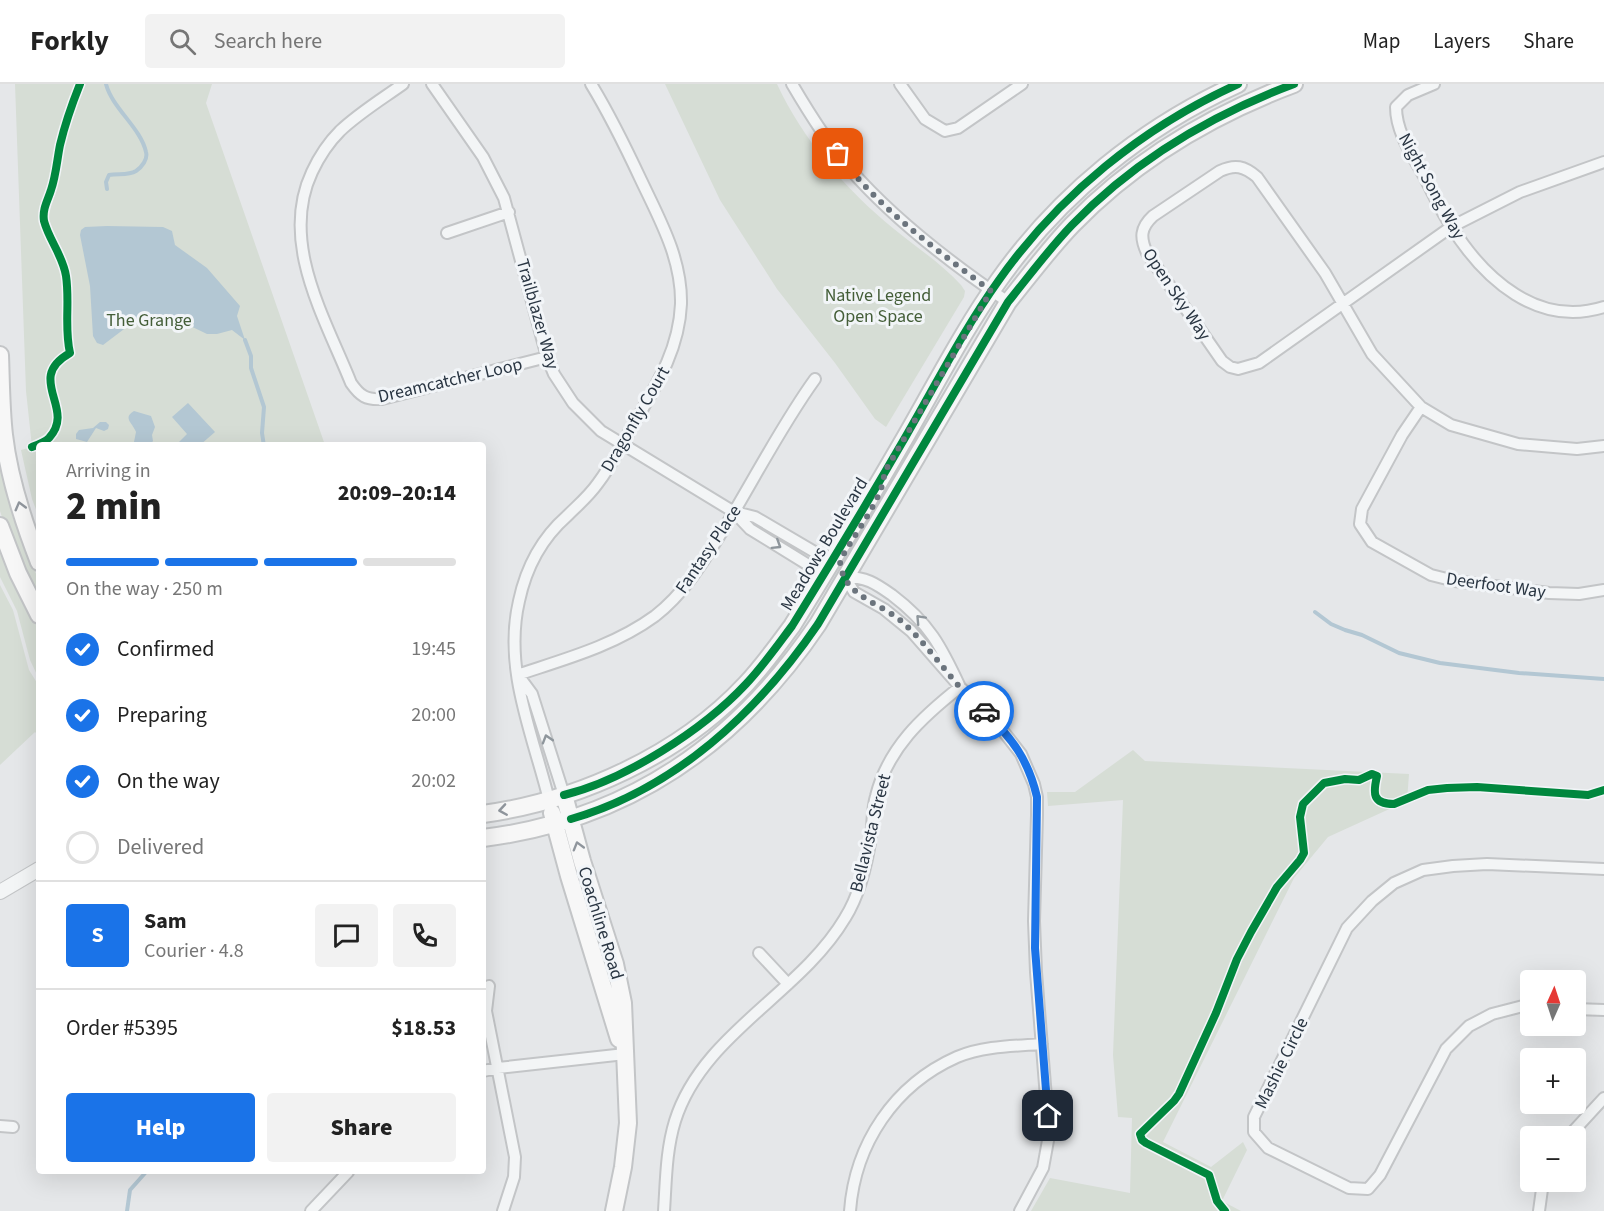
<!DOCTYPE html>
<meta charset="utf-8">
<style>
body{margin:0;font-family:"Source Sans 3",sans-serif;background:#f2f2f2;color:#222;height:100vh;display:flex;flex-direction:column;font-size:22px;white-space:nowrap}
*{box-sizing:border-box;margin:0}
p{font-size:20px;color:#767676}
.icon{flex:none;width:33px;height:33px;fill:none;stroke:currentColor;stroke-width:2;stroke-linecap:round;stroke-linejoin:round}
.map{position:relative;flex:1;overflow:hidden}
.sheet{position:absolute;left:36px;top:358px;width:450px;height:732px;display:flex;flex-direction:column;background:#fff;border-radius:6px;box-shadow:0 6px 24px #0002}
.sheet>*{flex:none}
.needle{width:39px;rotate:3deg}
.tools{position:absolute;left:1520px;top:886px;display:grid;gap:12px}
.tools a{display:grid;place-items:center;width:66px;height:66px;border-radius:6px;background:#fff;box-shadow:0 6px 24px #0002;font-size:30px}
.pin{position:absolute;display:grid;place-items:center;width:51px;height:51px;color:#fff;margin:-26px;border-radius:12px;box-shadow:0 3px 9px #0006}
.courier{position:absolute;display:grid;place-items:center;width:60px;height:60px;margin:-30px;border:4px solid #1a73e8;border-radius:50%;background:#fff;color:#222;box-shadow:0 2px 8px #0007}
.summary em{font-style:normal;font-weight:800}
.summary div{display:flex;flex-direction:column-reverse}
.summary{display:flex;align-items:center;justify-content:space-between;height:102px;padding:0 30px}
h1{font-size:39px;font-weight:800;line-height:45px}
.bar{display:grid;grid-template-columns:repeat(4,1fr);gap:9px 6px;align-content:center;height:72px;padding:0 30px}
.bar i{height:8px;border-radius:4px;background:#e0e0e0}
.bar .on{background:#1a73e8}
.bar p{grid-column:span 4}
.line{display:flex;align-items:center;gap:15px;padding:0 30px;border-top:2px solid #e0e0e0}
.line div{flex:1}
.round{display:grid;place-items:center;flex:none;width:63px;height:63px;border-radius:6px;background:#f2f2f2}
ol{padding:0 30px;list-style:none}
li{display:flex;align-items:center;gap:18px;height:66px}
li p{margin-inline-start:auto}
li .icon{padding:6px;border-radius:50%;background:#1a73e8;color:#fff;stroke-width:4}
li:last-child{color:#767676}
li i{width:33px;height:33px;border:3px solid #e0e0e0;border-radius:50%}
.primary-button{display:flex;gap:12px;margin-top:auto;padding:12px 30px}
.primary-button a{flex:1;height:69px;border-radius:6px;background:#1a73e8;color:#fff;font-size:24px;font-weight:800;line-height:69px;text-align:center}
.primary-button a+a{background:#f2f2f2;color:#222}
header{display:flex;align-items:center;gap:36px;box-sizing:border-box;height:84px;padding:0 30px;background:#fff;border-bottom:2px solid #e0e0e0}
header strong{font-size:28px}
nav{display:flex;gap:33px;margin-inline-start:auto;font-size:21px}
.search{width:420px;height:54px;background:#f2f2f2;display:flex;align-items:center;gap:15px;box-sizing:border-box;padding:0 21px;border-radius:6px;color:#767676;font-size:22px}
.map>svg:first-child{display:block}
.green{fill:#d6ddd5}
.water{fill:#b3c7d3}
.lines{fill:none;stroke-linecap:round;stroke-linejoin:round}
.stream{stroke:#b3c7d3;stroke-width:4}
.minor-casing{stroke:#c3c5c7;stroke-width:14}
.tertiary-casing{stroke:#c3c5c7;stroke-width:16}
.secondary-casing{stroke:#c3c5c7;stroke-width:20}
.minor{stroke:#f3f5f6;stroke-width:10}
.tertiary{stroke:#f3f5f6;stroke-width:14}
.secondary{stroke:#f7f7f7;stroke-width:16}
.cycleway-casing{stroke:#f2f5f8;stroke-width:11}
.cycleway{stroke:#00873e;stroke-width:8}
.oneway{stroke:#90969d}
.oneway2{stroke:#8e969c}
.done{stroke:#6b747d;stroke-width:6;stroke-dasharray:0 10.8}
.route{stroke:#1a73e8;stroke-width:8}
.labels{text-anchor:middle;stroke-width:6;stroke-linejoin:round;paint-order:stroke}
.street-label{font-size:18px;fill:#2a3643;stroke:#f2f5f8}
.park-label{font-size:18px;fill:#445e38;stroke:#f2f5f8}
</style>
<header>
<strong>Forkly</strong>
<div class="search"><svg class="icon" aria-label="search" viewBox="0 0 24 24"><circle cx="10" cy="10" r="6"/><path d="M15 15l6 6"/></svg>Search here</div>
<nav><a>Map</a><a>Layers</a><a>Share</a></nav>
</header>
<div class="map">
<svg width="1604" height="1127" viewBox="0 0 1604 1127">
<rect width="100%" height="100%" fill="#e5e7e9"/>
<path class="green" d="M 15,0 L 212,0 L 206,19 L 325,361 L 39,362 L 39,433 L 32,415 L 21,366 L 32,363 L 26,307 Z
M 665,0 L 777,0 C 803,56 846,106 894,145 C 916,163 942,180 961,201 L 965,207 L 964,213 L 886,343 L 875,335 L 835,279 L 777,205 L 720,116 Z
M 0,381 L 13,434 L 39,497 L 39,519 L 7,449 L 0,427 Z
M 0,470 L 18,509 L 39,547 L 39,595 L 30,576 L 17,527 L 0,493 Z
M 0,501 L 13,526 L 29,586 L 39,602 L 39,652 L 35,648 L 0,681 Z
M 1133,666 L 1145,677 L 1409,690 L 1407,717 L 1328,753 L 1294,794 L 1163,1058 L 1211,1083 L 1243,1058 L 1247,1066 L 1222,1117 L 1241,1127 L 1031,1127 L 1050,1094 L 1130,1109 L 1132,1034 L 1118,1033 L 1113,971 L 1123,716 L 1048,722 L 1047,708 L 1075,708 Z"/>
<path class="water" d="M 107,142 L 163,143 L 172,147 L 175,161 L 207,184 L 240,222 L 237,232 L 245,256 L 232,246 L 217,250 L 207,250 L 182,238 L 157,234 L 132,239 L 103,261 L 97,259 L 93,252 L 90,202 L 80,151 L 81,146 L 85,143 Z
M 188,319 L 215,348 L 200,361 L 183,361 L 179,358 L 187,350 L 172,333 Z
M 134,327 L 151,332 L 155,343 L 152,351 L 153,357 L 150,361 L 137,361 L 134,358 L 136,348 C 133,339 122,334 134,327 Z
M 100,338 L 106,338 L 109,341 L 108,345 L 104,347 L 96,344 L 87,358 L 76,355 L 76,350 L 79,346 L 93,344 Z"/>
<g class="lines">
<path class="stream" d="M 106,0 C 112,24 141,44 146,68 C 148,75 142,83 136,87 C 128,92 118,89 109,91 L 106,98 L 107,105
M 245,256 L 251,272 L 251,284 L 264,323 L 262,349 L 264,362
M 1315,528 L 1331,540 L 1345,546 L 1362,551 L 1399,569 L 1440,579 L 1519,589 L 1604,595
M 127,1127 L 130,1106 L 146,1088"/>
<g class="minor-casing">
<path id="minor" d="M 403,0 C 382,15 359,29 340,47 C 328,59 319,73 312,88 C 279,158 325,234 351,299 C 360,312 366,316 382,315 L 547,273
M 432,0 L 483,73 L 504,114 L 547,273 L 554,290 L 573,319 L 601,347 L 734,428 L 750,445 L 823,490
M 792,0 C 809,29 827,58 849,84 C 893,135 952,180 1008,218
M 900,0 L 925,35 L 945,47 L 958,44 L 1022,0
M 1434,0 L 1408,11 L 1396,23 C 1396,49 1413,72 1425,94 C 1433,110 1441,127 1451,142 C 1484,195 1538,244 1604,223
M 1604,78 L 1520,108 L 1451,143 L 1259,279 L 1238,285 L 1230,283 L 1222,277 L 1147,169 C 1140,154 1140,144 1153,132 L 1220,87 C 1235,80 1244,82 1257,93 L 1325,189 L 1372,270 L 1421,323 L 1451,341 L 1518,360 L 1577,365 L 1604,362
M 447,149 L 509,128
M 1421,323 L 1402,351 L 1362,425 L 1360,440 L 1372,458 L 1431,491 L 1455,497 L 1549,509 L 1579,510 L 1604,506
M 735,428 L 755,433 L 830,477
M 517,591 C 565,575 614,562 655,532 C 685,509 705,475 725,443 C 755,394 781,342 815,295
M 518,591 L 532,610 L 564,711
M 960,603 C 941,562 929,539 892,511 C 875,499 866,493 845,493 L 854,508 L 884,525 L 911,547 L 960,603 L 999,642 L 1021,670 L 1034,700 L 1037,713 L 1037,731 L 1034,837 L 1036,888 L 1049,1051 L 1043,1084 L 1020,1127
M 549,716 C 533,651 503,585 519,517 C 526,484 542,454 567,432 C 578,421 589,412 598,399 C 611,382 620,363 631,345 C 654,305 679,268 681,220 C 682,175 660,136 641,96 C 626,64 610,31 591,0
M 759,869 L 788,900
M 489,902 L 486,927 L 515,1073 L 514,1093 L 503,1127
M 1530,922 L 1523,922 L 1492,930 L 1469,942 L 1446,965 L 1380,1091 L 1368,1105 L 1349,1104 L 1268,1064 L 1254,1048 L 1254,1033 L 1347,844 L 1372,817 L 1394,799 L 1423,786 L 1453,782 L 1487,780 L 1604,785
M 1575,925 L 1604,926
M 483,987 L 498,984 L 625,970
M 0,1042 L 13,1043
M 1568,1053 L 1604,1014
M 311,1127 L 348,1088
M 664,1127 C 666,1097 666,1066 675,1037 C 702,950 800,910 845,834 C 860,810 867,780 871,752 C 873,739 872,725 876,712 C 888,664 922,633 960,603
M 850,1127 C 855,1060 894,1001 957,973 C 983,962 1014,962 1042,960
M 1539,1127 L 1543,1098"/>
</g>
<g class="tertiary-casing">
<path id="tertiary" d="M 0,808 L 39,785"/>
</g>
<g class="secondary-casing">
<path id="secondary" d="M 0,271 C 1,298 1,325 4,351 C 9,395 23,437 39,478
M 0,442 L 18,489 L 39,531
M 564,711 L 582,777 L 615,880 L 623,919 L 628,1039 L 623,1083 L 614,1127
M 552,729 L 569,792 L 619,955
M 483,730 C 578,717 680,671 746,600 C 763,582 777,562 792,542 C 831,479 869,416 906,352 C 936,300 964,245 999,196 C 1059,111 1143,43 1238,0
M 483,754 C 629,736 737,660 818,540 L 1008,218 C 1029,192 1049,165 1072,141 C 1134,77 1211,31 1294,0"/>
</g>
<use href="#minor" class="minor"/>
<use href="#tertiary" class="tertiary"/>
<use href="#secondary" class="secondary"/>
<g class="cycleway-casing">
<path id="cycleway" d="M 32,363 C 37,361 45,358 49,354 C 77,324 24,295 70,269 C 64,244 70,218 66,192 C 63,172 49,156 44,137 C 42,125 48,116 51,106 C 56,92 57,76 60,61 C 65,40 72,20 80,0
M 564,711 C 625,696 703,646 746,600 C 763,582 777,562 792,542 C 831,479 869,416 906,352 C 936,300 964,245 999,196 C 1059,111 1143,43 1238,0
M 571,735 C 675,705 758,628 818,540 L 1008,218 C 1029,192 1049,165 1072,141 C 1134,77 1211,31 1294,0
M 1225,1127 L 1217,1117 L 1209,1091 L 1146,1059 L 1142,1056 L 1140,1050 L 1174,1017 L 1179,1010 L 1216,929 L 1237,875 L 1251,848 L 1277,803 L 1300,776 L 1304,769 L 1300,733 L 1303,720 L 1324,699 L 1345,695 L 1359,696 L 1372,690 L 1377,692 C 1373,709 1372,720 1394,720 L 1428,706 L 1447,704 L 1477,703 L 1588,711 L 1604,706"/>
</g>
<use href="#cycleway" class="cycleway"/>
</g>
<defs><path id="oneway-chevron" d="M-2-3.5L2.5 0L-2 3.5" fill="none" stroke-width="1.6" stroke-linecap="round" stroke-linejoin="round" transform="scale(1.5)"/></defs>
<g class="oneway">
<use href="#oneway-chevron" transform="translate(20 422) rotate(-105)"/>
<use href="#oneway-chevron" transform="translate(503 726) rotate(171)"/>
<use href="#oneway-chevron" transform="translate(578 762) rotate(-106)"/>
</g>
<g class="oneway2">
<use href="#oneway-chevron" transform="translate(777 461) rotate(32)"/>
<use href="#oneway-chevron" transform="translate(920 535) rotate(-133)"/>
<use href="#oneway-chevron" transform="translate(547 655) rotate(-107)"/>
</g>
<g class="lines">
<path class="done" d="M 838,70 C 879,125 937,166 991,207 L 884,389 C 885,413 851,454 840,477 C 842,511 878,518 900,536 C 922,555 939,579 958,601 C 966,610 976,619 984,627"/>
<path class="route" d="M 984,627 C 1012,654 1028,675 1037,713 L 1035,864 L 1048,1032"/>
</g>
<g class="labels">
<g class="street-label">
<text transform="translate(1432 102) rotate(61)" y="6">Night Song Way</text>
<text transform="translate(1177 210) rotate(56)" y="6">Open Sky Way</text>
<text transform="translate(538 230) rotate(74)" y="6">Trailblazer Way</text>
<text transform="translate(450 296) rotate(-13)" y="6">Dreamcatcher Loop</text>
<text transform="translate(635 335) rotate(-60)" y="6">Dragonfly Court</text>
<text transform="translate(824 460) rotate(-59)" y="6">Meadows Boulevard</text>
<text transform="translate(708 465) rotate(-56)" y="6">Fantasy Place</text>
<text transform="translate(1496 501) rotate(8)" y="6">Deerfoot Way</text>
<text transform="translate(870 749) rotate(-76)" y="6">Bellavista Street</text>
<text transform="translate(601 839) rotate(73)" y="6">Coachline Road</text>
<text transform="translate(1281 979) rotate(-64)" y="6">Mashie Circle</text>
</g>
<g class="park-label">
<text x="878" y="217">Native Legend<tspan x="878" dy="21">Open Space</tspan></text>
<text x="149" y="242">The Grange</text>
</g>
</g>
</svg>
<div class="tools">
<a><svg class="needle" viewBox="-14 -14 28 28"><path d="M0-13l5 13h-10z" fill="#e53935"/><path d="M0 13l5-13h-10z" fill="#767676"/></svg></a>
<a>+</a>
<a>−</a>
</div>
<div class="pin" style="left:838px;top:70px;background:#ea580c"><svg class="icon" aria-label="bag" viewBox="0 0 24 24"><path d="M5 8h14l-1 12H6zM9 8a3 3 0 0 1 6 0"/></svg></div>
<div class="pin" style="left:1048px;top:1032px;background:#1f2937"><svg class="icon" aria-label="home" viewBox="0 0 24 24"><path d="M3 11l9-7 9 7M6 9v11h12V9"/></svg></div>
<div class="courier" style="left:984px;top:627px"><svg class="icon" aria-label="car" viewBox="0 0 24 24"><path d="M5 17H2v-5l4-1 3-4h7l3 4 3 1v5h-3M9 17h6M6 11h13"/><circle cx="7" cy="17" r="2"/><circle cx="17" cy="17" r="2"/></svg></div>
<section class="sheet">
<div class="summary"><div><h1>2 min</h1><p>Arriving in</p></div><em>20:09–20:14</em></div>
<div class="bar"><i class="on"></i><i class="on"></i><i class="on"></i><i></i><p>On the way · 250 m</p></div>
<ol>
<li><svg class="icon" aria-label="check" viewBox="0 0 24 24"><path d="M5 12l5 5 9-10"/></svg>Confirmed<p>19:45</p></li>
<li><svg class="icon" aria-label="check" viewBox="0 0 24 24"><path d="M5 12l5 5 9-10"/></svg>Preparing<p>20:00</p></li>
<li><svg class="icon" aria-label="check" viewBox="0 0 24 24"><path d="M5 12l5 5 9-10"/></svg>On the way<p>20:02</p></li>
<li><i></i>Delivered</li>
</ol>
<div class="line" style="height:108px"><b class="round" style="background:#1a73e8;color:#fff">S</b><div><b>Sam</b><p>Courier · 4.8</p></div><a class="round"><svg class="icon" aria-label="chat" viewBox="0 0 24 24"><path d="M4 5h16v11H9l-5 4z"/></svg></a><a class="round"><svg class="icon" aria-label="phone" viewBox="0 0 24 24"><path d="M5 4h4l2 5-3 2q2 4 5 5l2-3 5 2v4C11 20 4 13 5 4z"/></svg></a></div>
<div class="line" style="height:78px"><div>Order #5395</div><b>$18.53</b></div>
<div class="primary-button"><a>Help</a><a>Share</a></div>
</section>
</div>
